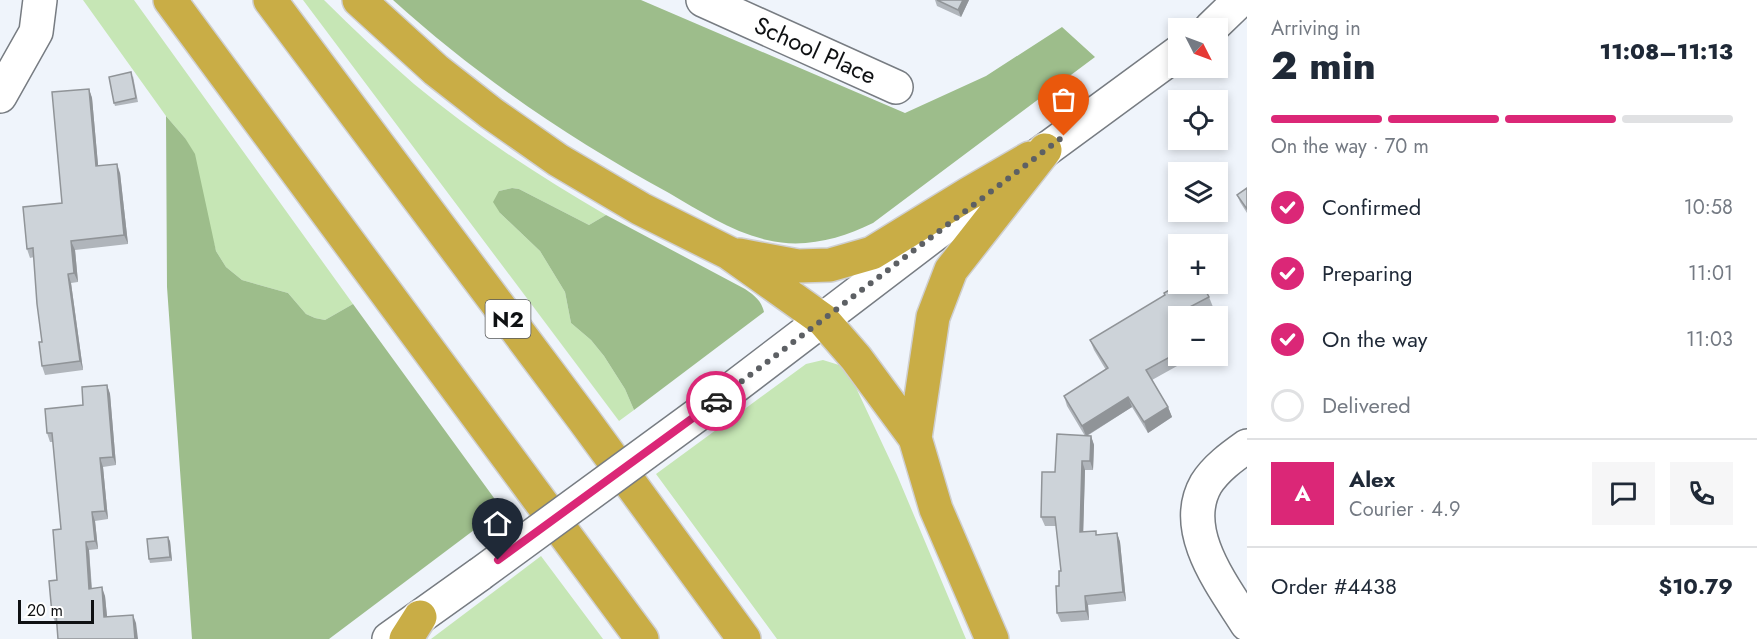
<!DOCTYPE html>
<meta charset="utf-8">
<style>
body{margin:0;font-family:Jost,sans-serif;background:#f6f6f7;color:#1f2937;height:100vh;display:flex;flex-direction:column;font-size:22px;white-space:nowrap}
*{box-sizing:border-box;margin:0}
p{font-size:20px;color:#747a83}
.icon{flex:none;width:33px;height:33px;fill:none;stroke:currentColor;stroke-width:2;stroke-linecap:round;stroke-linejoin:round}
.map{position:relative;flex:1;overflow:hidden}
.details{display:flex;flex-direction:column;background:#fff;width:510px}
.details>*{flex:none}
.needle{width:39px;rotate:132deg}
.tools{position:absolute;left:1168px;top:18px;display:grid;gap:12px}
.tools a{display:grid;place-items:center;width:60px;height:60px;border-radius:0px;background:#fff;box-shadow:0 3px 9px #0003;font-size:30px}
.scale{position:absolute;left:18px;bottom:15px;width:76px;box-sizing:border-box;padding-left:6px;border:3px solid #0f1113;border-top:0;font-size:16px;line-height:21px;white-space:nowrap;color:#0f1113;-webkit-text-stroke:4px #fff;paint-order:stroke}
.pin{position:absolute;display:grid;place-items:center;width:51px;height:51px;color:#fff;margin:-62px -26px;border-radius:50% 50% 50% 0;rotate:-45deg;box-shadow:0 0 6px #0007}
.pin .icon{rotate:45deg}
.courier{position:absolute;display:grid;place-items:center;width:60px;height:60px;margin:-30px;border:4px solid #db2777;border-radius:50%;background:#fff;color:#222;box-shadow:0 2px 8px #0007}
.head em{font-style:normal;font-weight:800}
.head div{display:flex;flex-direction:column-reverse}
.head{display:flex;align-items:center;justify-content:space-between;height:102px;padding:0 24px}
h1{font-size:39px;font-weight:800;line-height:45px}
.bar{display:grid;grid-template-columns:repeat(4,1fr);gap:9px 6px;align-content:center;height:72px;padding:0 24px}
.bar i{height:8px;border-radius:4px;background:#e0e1e3}
.bar .on{background:#db2777}
.bar p{grid-column:span 4}
.line{display:flex;align-items:center;gap:15px;padding:0 24px;border-top:2px solid #e0e1e3}
.line div{flex:1}
.round{display:grid;place-items:center;flex:none;width:63px;height:63px;border-radius:0px;background:#f6f6f7}
ol{padding:0 24px;list-style:none}
li{display:flex;align-items:center;gap:18px;height:66px}
li p{margin-inline-start:auto}
li .icon{padding:6px;border-radius:50%;background:#db2777;color:#fff;stroke-width:4}
li:last-child{color:#747a83}
li i{width:33px;height:33px;border:3px solid #e0e1e3;border-radius:50%}
main{display:flex;flex:1;min-height:0}
.map>svg:first-child{display:block}
.green{fill:#c6e6b5}
.forest{fill:#9dbd8b}
.lines{fill:none;stroke-linecap:round;stroke-linejoin:round}
.minor-casing{stroke:#777c82;stroke-width:36}
.highway-casing{stroke:#cfcfd0;stroke-width:36}
.minor{stroke:#fff;stroke-width:33}
.highway{stroke:#c9ad46;stroke-width:33}
.minor-bridge-casing{stroke:#777c82;stroke-width:36;stroke-linecap:butt}
.minor-bridge{stroke:#fff;stroke-width:33}
.wall{fill:#b0b5bb}
.shaded-wall{fill:#909498}
.building{fill:#cdd3d9;stroke:#909498;stroke-width:1.5}
.done{stroke:#5d6064;stroke-width:6;stroke-dasharray:0 10.8}
.route{stroke:#db2777;stroke-width:8}
.labels{text-anchor:middle;stroke-width:4.5;stroke-linejoin:round;paint-order:stroke}
.shield{fill:#fff;stroke:#57585a;stroke-width:1.5}
.shield-label{font-size:22px;font-weight:bold;fill:#0f1113}
.street-label{font-size:24px;fill:#0f1113;stroke:#fff}
</style>
<main>
<div class="map">
<svg width="1247" height="639" viewBox="0 0 1247 639">
<rect width="100%" height="100%" fill="#eff4fb"/>
<path class="green" d="M 83,0 L 134,0 L 353,304 L 325,320 L 315,318 L 306,314 L 288,293 L 242,280 L 226,267 L 216,251 L 185,138 L 166,116 Z
M 303,0 L 324,0 C 353,29 383,57 414,84 C 474,134 539,176 606,215 L 589,225 L 519,189 L 512,188 L 499,191 L 500,213 L 540,251 L 565,292 L 571,323 L 591,340 L 604,356 L 625,389 L 634,410 L 619,421 Z
M 823,360 L 839,365 L 851,377 L 897,475 L 966,639 L 777,639 L 656,474 L 806,364 Z
M 541,556 L 603,639 L 431,639 Z"/>
<path class="forest" d="M 393,0 L 641,0 L 905,113 L 986,76 L 1062,27 L 1095,57 L 873,223 C 840,239 804,249 767,240 C 732,232 700,211 669,193 C 570,139 477,76 393,0 Z
M 166,116 L 185,138 L 195,154 L 216,251 L 226,267 L 242,280 L 288,293 L 306,314 L 315,318 L 325,320 L 353,304 L 502,509 L 329,639 L 192,639 L 167,287 Z
M 512,188 L 519,189 L 589,225 L 606,215 L 745,289 C 755,296 761,300 764,312 L 634,410 L 625,389 L 604,356 L 591,340 L 571,323 L 565,292 L 540,251 L 500,213 L 493,202 L 499,191 Z"/>
<g class="lines">
<g class="minor-casing">
<g id="minor">
<path id="s1" d="M 703,0 L 896,87"/>
<path d="M 1211,28 L 1240,0"/>
<path d="M 0,96 L 36,32 L 40,0"/>
<path d="M 1021,168 L 1179,52"/>
<path d="M 704,410 L 973,205"/>
<path d="M 1247,446 C 1233,456 1216,468 1206,484 C 1179,531 1224,587 1247,624"/>
<path d="M 389,639 L 480,574"/>
</g>
</g>
<g class="highway-casing">
<path id="highway" d="M 170,0 L 642,639
M 270,0 L 584,420 L 744,639
M 359,0 L 436,70 L 491,113 L 558,160 L 641,209 L 729,253 L 823,320 L 856,358 L 915,438
M 739,255 L 798,266 L 830,265 L 872,253 L 968,194 L 1030,158
M 406,639 L 420,617
M 992,639 L 936,509 L 915,438 L 933,317 L 951,270 L 1045,150"/>
</g>
<use href="#minor" class="minor"/>
<use href="#highway" class="highway"/>
<g class="minor-bridge-casing">
<path id="minor-bridge" d="M 480,574 L 704,410"/>
</g>
<use href="#minor-bridge" class="minor-bridge"/>
</g>
<path class="wall" d="M 935,0 L 969,0 L 961,17 L 937,6 Z
M 133,76 L 138,102 L 115,106 L 114,103 Z
M 89,89 L 92,98 L 98,166 L 120,173 L 128,244 L 75,250 L 78,282 L 71,283 L 83,370 L 45,375 L 42,366 L 42,342 L 34,257 L 30,258 L 27,249 L 62,203 Z
M 1247,188 L 1247,213 L 1240,202 L 1237,195 Z
M 1209,297 L 1213,307 L 1195,316 L 1179,316 L 1179,356 L 1195,356 L 1152,380 L 1168,407 L 1172,417 L 1148,433 L 1132,407 L 1087,436 L 1091,436 L 1094,445 L 1093,470 L 1085,470 L 1083,532 L 1097,535 L 1117,533 L 1120,542 L 1126,601 L 1088,605 L 1089,620 L 1061,622 L 1057,613 L 1061,571 L 1056,526 L 1045,526 L 1041,517 L 1055,472 L 1085,436 L 1067,406 L 1064,396 L 1106,370 L 1094,350 L 1090,340 Z
M 107,385 L 110,394 L 116,465 L 103,467 L 108,519 L 95,521 L 98,549 L 89,550 L 92,588 L 105,596 L 107,617 L 136,623 L 55,622 L 52,614 L 57,580 L 61,529 L 53,442 L 50,442 L 47,433 L 83,405 Z
M 170,541 L 172,561 L 150,563 L 149,559 Z"/>
<path class="shaded-wall" d="M 963,0 L 969,0 L 961,17 L 958,10 Z
M 89,89 L 92,98 L 99,175 L 96,166 Z
M 117,164 L 120,173 L 128,244 L 124,235 Z
M 71,241 L 75,250 L 78,282 L 74,273 Z
M 68,274 L 71,283 L 83,370 L 80,361 Z
M 107,385 L 110,394 L 116,465 L 113,457 Z
M 1128,397 L 1132,407 L 1086,436 L 1082,426 Z
M 1168,407 L 1172,417 L 1148,433 L 1144,422 Z
M 1091,436 L 1094,445 L 1093,470 L 1090,461 Z
M 100,458 L 103,467 L 108,519 L 105,511 Z
M 1082,461 L 1085,470 L 1083,541 L 1080,532 Z
M 92,512 L 95,521 L 98,549 L 95,541 Z
M 1117,533 L 1120,542 L 1126,601 L 1123,592 Z
M 168,537 L 170,541 L 172,561 L 170,557 Z
M 86,542 L 89,550 L 92,597 L 89,589 Z
M 102,587 L 105,596 L 108,626 L 104,617 Z
M 1085,596 L 1088,605 L 1089,620 L 1086,611 Z
M 133,615 L 136,623 L 138,639 L 135,639 Z"/>
<path class="building" d="M 937,0 L 963,0 L 958,10 Z
M 131,72 L 136,98 L 114,103 L 109,77 Z
M 89,89 L 96,166 L 117,164 L 124,235 L 71,241 L 74,273 L 68,274 L 80,361 L 42,366 L 39,342 L 42,342 L 37,304 L 33,248 L 27,249 L 23,207 L 62,203 L 52,92 Z
M 1247,188 L 1247,209 L 1237,195 Z
M 1180,284 L 1202,284 L 1209,297 L 1184,310 L 1188,316 L 1179,316 L 1179,352 L 1146,370 L 1168,407 L 1144,422 L 1128,397 L 1082,426 L 1064,396 L 1108,368 L 1090,340 L 1165,295 L 1164,293 Z
M 107,385 L 113,457 L 100,458 L 105,511 L 92,512 L 95,541 L 86,542 L 89,589 L 102,587 L 104,617 L 133,615 L 135,639 L 58,639 L 56,613 L 52,614 L 49,581 L 57,580 L 53,530 L 61,529 L 52,433 L 47,433 L 45,409 L 83,405 L 82,387 Z
M 1057,434 L 1091,436 L 1090,461 L 1082,461 L 1080,532 L 1096,531 L 1096,535 L 1117,533 L 1123,592 L 1085,596 L 1086,611 L 1057,613 L 1056,586 L 1059,586 L 1059,571 L 1061,571 L 1055,517 L 1041,517 L 1042,472 L 1055,472 Z
M 168,537 L 170,557 L 149,559 L 147,539 Z"/>
<g class="lines">
<path class="done" d="M 716,401 L 1064,136"/>
<path class="route" d="M 498,560 L 716,401"/>
</g>
<g class="labels">
<rect class="shield" x="485.5" y="300" width="45" height="38" rx="4.5"/>
<g class="shield-label">
<text x="508" y="327">N2</text>
</g>
<g class="street-label">
<text dy="8" stroke="none"><textPath href="#s1" startOffset="123">School Place</textPath></text>
</g>
</g>
</svg>
<div class="tools">
<a><svg class="needle" viewBox="-14 -14 28 28"><path d="M0-13l5 13h-10z" fill="#e53935"/><path d="M0 13l5-13h-10z" fill="#747a83"/></svg></a>
<a><svg class="icon" aria-label="locate" viewBox="0 0 24 24"><circle cx="12" cy="12" r="6"/><path d="M12 2v4M12 18v4M2 12h4M18 12h4"/></svg></a>
<a><svg class="icon" aria-label="layers" viewBox="0 0 24 24"><path d="M12 4l9 5-9 5-9-5zM3 14l9 5 9-5"/></svg></a>
<a>+</a>
<a>−</a>
</div>
<div class="scale">20 m</div>
<div class="pin" style="left:1064px;top:136px;background:#ea580c"><svg class="icon" aria-label="bag" viewBox="0 0 24 24"><path d="M5 8h14l-1 12H6zM9 8a3 3 0 0 1 6 0"/></svg></div>
<div class="pin" style="left:498px;top:560px;background:#1f2937"><svg class="icon" aria-label="home" viewBox="0 0 24 24"><path d="M3 11l9-7 9 7M6 9v11h12V9"/></svg></div>
<div class="courier" style="left:716px;top:401px"><svg class="icon" aria-label="car" viewBox="0 0 24 24"><path d="M5 17H2v-5l4-1 3-4h7l3 4 3 1v5h-3M9 17h6M6 11h13"/><circle cx="7" cy="17" r="2"/><circle cx="17" cy="17" r="2"/></svg></div>
</div>
<section class="details">
<div class="head"><div><h1>2 min</h1><p>Arriving in</p></div><em>11:08–11:13</em></div>
<div class="bar"><i class="on"></i><i class="on"></i><i class="on"></i><i></i><p>On the way · 70 m</p></div>
<ol>
<li><svg class="icon" aria-label="check" viewBox="0 0 24 24"><path d="M5 12l5 5 9-10"/></svg>Confirmed<p>10:58</p></li>
<li><svg class="icon" aria-label="check" viewBox="0 0 24 24"><path d="M5 12l5 5 9-10"/></svg>Preparing<p>11:01</p></li>
<li><svg class="icon" aria-label="check" viewBox="0 0 24 24"><path d="M5 12l5 5 9-10"/></svg>On the way<p>11:03</p></li>
<li><i></i>Delivered</li>
</ol>
<div class="line" style="height:108px"><b class="round" style="background:#db2777;color:#fff">A</b><div><b>Alex</b><p>Courier · 4.9</p></div><a class="round"><svg class="icon" aria-label="chat" viewBox="0 0 24 24"><path d="M4 5h16v11H9l-5 4z"/></svg></a><a class="round"><svg class="icon" aria-label="phone" viewBox="0 0 24 24"><path d="M5 4h4l2 5-3 2q2 4 5 5l2-3 5 2v4C11 20 4 13 5 4z"/></svg></a></div>
<div class="line" style="height:78px"><div>Order #4438</div><b>$10.79</b></div>
</section>
</main>
